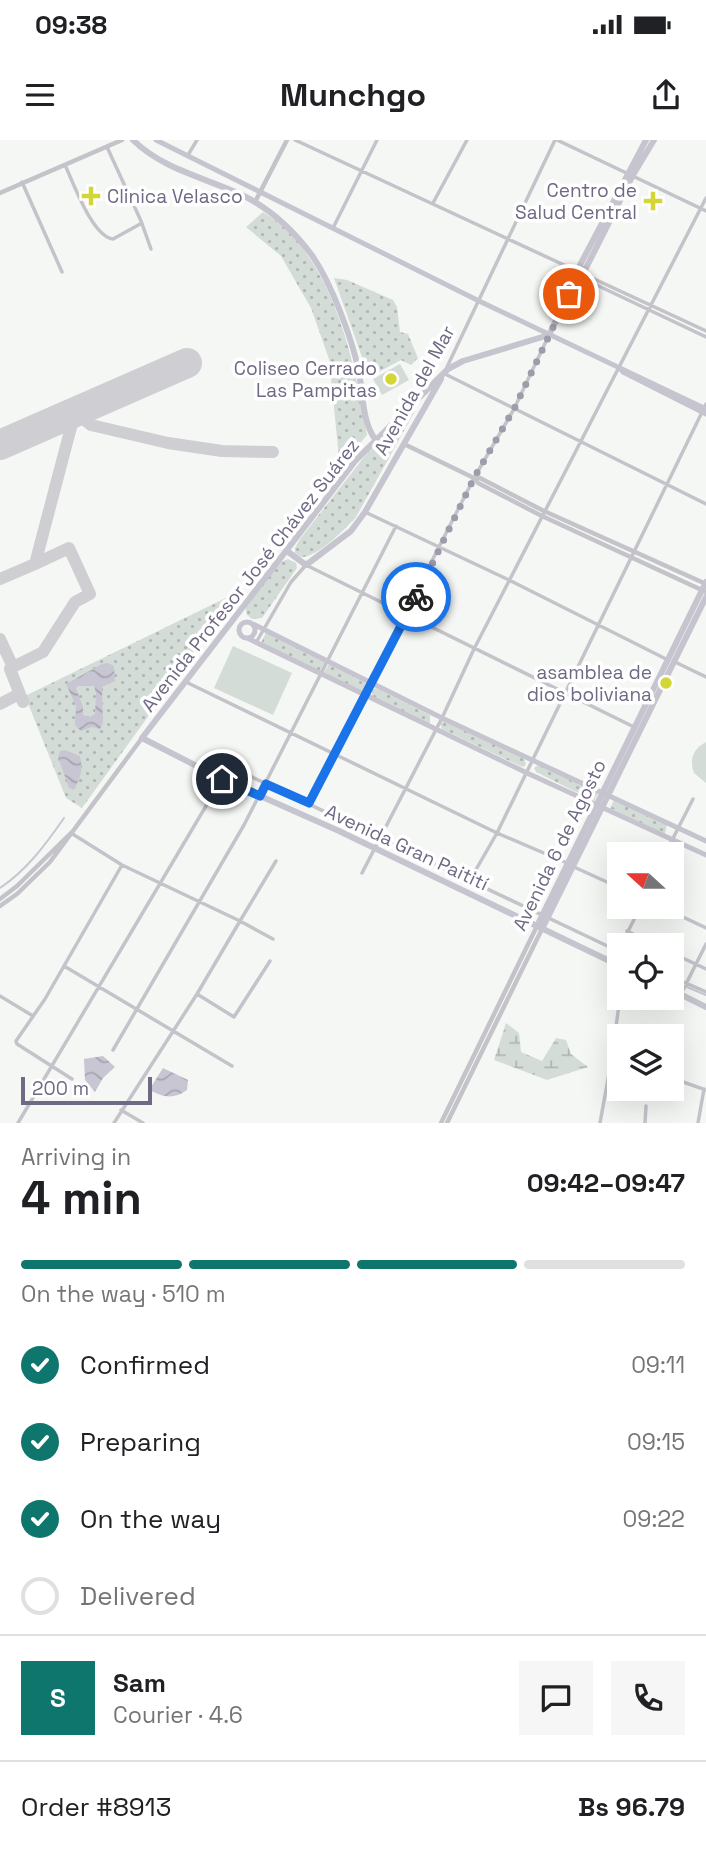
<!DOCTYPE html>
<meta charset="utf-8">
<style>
body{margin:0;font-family:"Space Grotesk",sans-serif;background:#f6f6f6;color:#202124;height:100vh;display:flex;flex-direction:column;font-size:26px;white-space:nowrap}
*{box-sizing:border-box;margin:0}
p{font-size:23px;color:#757577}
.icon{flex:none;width:38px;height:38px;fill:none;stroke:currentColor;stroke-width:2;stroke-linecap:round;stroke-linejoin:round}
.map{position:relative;height:983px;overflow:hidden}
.details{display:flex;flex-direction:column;background:#fff;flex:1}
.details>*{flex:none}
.needle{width:46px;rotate:291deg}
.controls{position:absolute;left:607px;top:702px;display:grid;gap:14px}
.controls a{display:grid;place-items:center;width:77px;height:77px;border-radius:0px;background:#fff;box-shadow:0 7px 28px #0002;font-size:35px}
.scale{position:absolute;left:21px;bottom:18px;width:131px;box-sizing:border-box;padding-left:7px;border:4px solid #6f6983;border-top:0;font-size:19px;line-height:24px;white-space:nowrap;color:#6f6983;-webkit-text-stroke:5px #fff;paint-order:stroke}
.pin{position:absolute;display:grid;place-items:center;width:60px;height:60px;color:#fff;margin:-30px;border:4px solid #fff;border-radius:50%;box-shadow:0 2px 7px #0007}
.courier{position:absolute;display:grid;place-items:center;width:70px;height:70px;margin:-35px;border:5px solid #1a73e8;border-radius:50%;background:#fff;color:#222;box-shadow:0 2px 9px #0007}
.head em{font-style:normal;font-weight:700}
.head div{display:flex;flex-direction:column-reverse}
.head{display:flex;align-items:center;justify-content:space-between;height:119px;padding:0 21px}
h1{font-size:46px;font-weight:700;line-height:52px}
.bar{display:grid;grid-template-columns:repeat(4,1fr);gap:10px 7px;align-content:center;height:84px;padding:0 21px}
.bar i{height:9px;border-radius:5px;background:#e0e0e0}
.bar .on{background:#0f766e}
.bar p{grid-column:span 4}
.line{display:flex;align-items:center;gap:18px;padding:0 21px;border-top:2px solid #e0e0e0}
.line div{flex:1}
.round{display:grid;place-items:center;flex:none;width:74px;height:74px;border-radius:0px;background:#f6f6f6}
ol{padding:0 21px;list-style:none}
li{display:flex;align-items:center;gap:21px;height:77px}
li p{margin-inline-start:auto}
li .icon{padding:7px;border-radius:50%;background:#0f766e;color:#fff;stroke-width:4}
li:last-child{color:#757577}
li i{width:38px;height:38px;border:4px solid #e0e0e0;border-radius:50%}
.status{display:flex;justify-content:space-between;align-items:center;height:49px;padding:0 35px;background:#fff;direction:ltr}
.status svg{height:19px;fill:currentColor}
header{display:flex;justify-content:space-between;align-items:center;height:91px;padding:0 21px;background:#fff;font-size:32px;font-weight:700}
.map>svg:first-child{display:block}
.wetland{fill:url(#wetland-marsh)}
.park{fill:url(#park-dots)}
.pitch{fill:#d4dcd8}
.water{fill:url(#water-waves);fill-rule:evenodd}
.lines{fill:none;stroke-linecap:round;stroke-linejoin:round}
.stream{stroke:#c8c6d2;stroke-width:2}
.taxiway{stroke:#cfced2;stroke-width:12}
.runway{stroke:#cfced2;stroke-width:30}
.minor{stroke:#c5c3ca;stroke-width:3.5}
.tertiary{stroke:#c5c3ca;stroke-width:4.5}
.secondary{stroke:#c6c4ce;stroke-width:5}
.primary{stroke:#c6c4ce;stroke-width:6}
.done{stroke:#9e9bab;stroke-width:7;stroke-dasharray:0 12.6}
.route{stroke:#1a73e8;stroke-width:9}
.poi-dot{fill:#d4d636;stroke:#fff;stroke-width:2.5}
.labels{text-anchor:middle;stroke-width:7;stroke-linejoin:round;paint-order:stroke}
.poi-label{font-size:19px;fill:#6f6983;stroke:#fff;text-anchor:end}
.street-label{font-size:19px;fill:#6f6983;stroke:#fff}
</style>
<div class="status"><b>09:38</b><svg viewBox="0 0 49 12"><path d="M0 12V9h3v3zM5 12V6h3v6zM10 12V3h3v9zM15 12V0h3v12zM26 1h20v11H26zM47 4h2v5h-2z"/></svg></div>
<header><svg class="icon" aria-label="menu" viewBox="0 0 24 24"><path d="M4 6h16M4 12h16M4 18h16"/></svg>Munchgo<svg class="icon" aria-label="share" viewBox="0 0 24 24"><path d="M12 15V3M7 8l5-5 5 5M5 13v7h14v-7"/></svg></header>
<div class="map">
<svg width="706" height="983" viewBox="0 0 706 983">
<defs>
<pattern id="wetland-marsh" width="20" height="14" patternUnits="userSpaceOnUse" patternTransform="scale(1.75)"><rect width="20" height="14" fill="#d4dcd8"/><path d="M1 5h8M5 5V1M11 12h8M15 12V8" fill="none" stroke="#b0b6b5"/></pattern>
<pattern id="park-dots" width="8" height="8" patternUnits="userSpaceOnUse" patternTransform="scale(1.75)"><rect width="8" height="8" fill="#d4dcd8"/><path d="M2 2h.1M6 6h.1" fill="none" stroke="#b0b6b5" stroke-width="1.8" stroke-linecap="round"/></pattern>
<pattern id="water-waves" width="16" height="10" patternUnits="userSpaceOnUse" patternTransform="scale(1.75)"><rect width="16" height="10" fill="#c8c6d2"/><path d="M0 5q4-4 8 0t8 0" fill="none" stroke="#a7a5b0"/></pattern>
</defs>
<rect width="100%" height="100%" fill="#f5f7f5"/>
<path class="wetland" d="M 506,883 L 519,893 L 521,912 L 542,921 L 556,898 L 566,900 L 571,914 L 588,927 L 547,940 L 494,920 Z"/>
<path class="park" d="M 263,72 C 332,113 355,221 367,295 L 340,327 L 329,219 L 311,168 L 281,116 L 246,87 Z
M 334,138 L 347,140 L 393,160 L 397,167 L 400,192 L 408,194 L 418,218 L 411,225 L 401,220 L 369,237 Z
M 413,267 L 415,267 L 415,271 L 356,377 C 345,389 317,418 301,417 L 295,413 L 295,408 L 300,399 L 364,317 Z
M 288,419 L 296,423 L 297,428 L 262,478 L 252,479 L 247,475 L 245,467 L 281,422 Z
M 238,452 L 82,668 L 66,658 L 25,556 Z
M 266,492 L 325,522 L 320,531 L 261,503 Z
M 329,524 L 368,544 L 364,553 L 323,534 Z
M 376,548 L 430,575 L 430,583 L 426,584 L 372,557 L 372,550 Z
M 443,581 L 524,618 L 526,624 L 524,627 L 520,626 L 442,589 L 440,584 Z
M 538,625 L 598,653 L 594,661 L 536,632 L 534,628 Z
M 614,660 L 667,685 L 665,693 L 663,694 L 610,668 Z"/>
<path class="pitch" d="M 400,224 L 409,240 L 382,255 L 373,239 Z
M 233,506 L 292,533 L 273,575 L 214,548 Z
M 706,602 L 706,643 L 694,633 C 689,619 693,609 706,602 Z"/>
<path class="water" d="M 108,523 L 114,526 L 115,541 L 102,547 L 103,583 L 100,589 L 92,587 L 81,591 L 75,585 L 76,566 L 66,544 L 102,524 ZM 78,546 L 94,546 L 96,553 L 95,574 L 89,577 L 83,575 L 83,567 L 76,548 Z
M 65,610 L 80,616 C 83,630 81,637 74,650 L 69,648 L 58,617 L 60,611 Z
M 103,916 L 115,927 L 103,938 L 95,952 L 85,940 L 84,919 Z
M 163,928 L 188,940 L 187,950 C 173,960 164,957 149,950 Z"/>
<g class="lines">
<path class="stream" d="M 0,748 C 27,730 46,704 64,678
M 617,814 L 620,815
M 672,839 L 683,845
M 687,847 L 706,855"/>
<path class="taxiway" d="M 0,439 L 35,424 L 75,272 L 91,285 L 168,303 L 222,311 L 273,312
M 0,499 L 13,527 L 10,529 L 23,562
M 13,527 L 43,512 L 75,462 L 90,454 L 69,408 L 35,424
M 0,564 L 19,554"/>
<path class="runway" d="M 0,305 L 187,223"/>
<path class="minor" d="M 295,0 L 706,191
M 557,0 L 706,71
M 107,7 L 141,81 L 151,109
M 188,15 L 197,0
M 65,25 C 74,44 92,96 113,99 L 142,83
M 22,42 L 62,132
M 433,63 L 467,0
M 333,88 L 377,0
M 581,135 L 586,140 L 706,197
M 447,227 L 555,0
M 445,234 L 706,364
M 365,372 L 509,440 L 668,520
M 257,501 L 291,442 L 306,425 L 634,587
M 675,522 L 706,537
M 186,542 L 497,693 L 567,723
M 200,626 L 208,620 L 214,619 L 620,812
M 309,663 L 474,338 L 514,269 L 549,195
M 71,693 L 122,725 L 240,781 L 276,721
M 665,714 L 693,659
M 574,727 L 620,748
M 362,733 L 442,578 L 474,509 L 706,58
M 470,740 L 497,693 L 706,264
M 660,766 L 706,788
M 627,791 L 656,805
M 621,805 L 641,766
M 672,813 L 706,829
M 64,826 L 232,926
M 672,837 L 706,852
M 197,854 L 240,781 L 273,799
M 681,854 L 706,804
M 0,856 L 33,876
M 620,857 L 612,917 L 620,920
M 113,910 L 244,685 L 396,386
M 672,938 L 706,950
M 72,939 L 17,904 L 16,901 L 45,859 L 122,725
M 121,970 L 143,983
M 18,983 L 222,639
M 114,983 L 197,854 L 234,877 L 270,821
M 600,983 L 612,917
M 645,983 L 646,966
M 698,983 L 704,949"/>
<path class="tertiary" d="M 0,53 L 122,0
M 255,62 L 287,0
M 404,304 L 474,338 L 480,338 L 544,371 L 706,444
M 475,339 L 478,343 L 542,376 L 706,452
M 0,759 L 17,746 L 71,693
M 0,766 L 17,754 L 50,722 L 142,598
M 441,983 L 537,786
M 447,983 L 542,789"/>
<path class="secondary" d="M 156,0 L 479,161 L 706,269
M 620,228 L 623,232 L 706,274
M239 490a8 8 0 1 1 16 0a8 8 0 1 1-16 0Z
M 253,484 L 442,578 L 706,701
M 247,498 L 527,633 L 706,715"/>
<path class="primary" d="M 133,0 C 162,29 206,38 242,55 C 269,68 293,90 311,114 C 331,142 352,198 359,232 C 363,254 362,281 375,299
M 579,133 L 586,128 L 633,35 L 654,0
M 287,411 L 306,425 L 351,391 L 365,372 L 441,239
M 537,786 L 706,442
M 542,789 L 706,457
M 620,826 L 339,691 L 222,639 L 142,598 L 356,320 L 448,229 L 463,221 L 549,195 L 579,133 L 580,125 L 646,0
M 672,850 L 706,867"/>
</g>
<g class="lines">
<path class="done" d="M 416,457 L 474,338 L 514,269 L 569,154"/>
<path class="route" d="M 222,639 L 260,656 L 266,644 L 309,663 L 416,457"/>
</g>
<g class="poi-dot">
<path d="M87.5 45.5h7v7h7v7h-7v7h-7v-7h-7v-7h7z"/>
<path d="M649.5 50.5h7v7h7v7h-7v7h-7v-7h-7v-7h7z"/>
<circle cx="391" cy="239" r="7"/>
<circle cx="666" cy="543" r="7"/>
</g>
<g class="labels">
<g class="poi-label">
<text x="637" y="57">Centro de<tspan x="637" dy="22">Salud Central</tspan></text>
<text x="107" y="63" text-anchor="start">Clinica Velasco</text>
<text x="377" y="235">Coliseo Cerrado<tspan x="377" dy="22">Las Pampitas</tspan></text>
<text x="652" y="539">asamblea de<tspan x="652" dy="22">dios boliviana</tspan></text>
</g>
<g class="street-label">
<text transform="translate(414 250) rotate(-61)" y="7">Avenida del Mar</text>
<text transform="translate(250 435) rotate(-52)" y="7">Avenida Profesor José Chávez Suárez</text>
<text transform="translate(559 705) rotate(-64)" y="7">Avenida 6 de Agosto</text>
<text transform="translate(407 707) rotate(25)" y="7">Avenida Gran Paitití</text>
</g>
</g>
</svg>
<div class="controls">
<a><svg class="needle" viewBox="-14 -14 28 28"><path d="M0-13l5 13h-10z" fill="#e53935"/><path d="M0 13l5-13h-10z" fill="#757577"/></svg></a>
<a><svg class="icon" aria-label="locate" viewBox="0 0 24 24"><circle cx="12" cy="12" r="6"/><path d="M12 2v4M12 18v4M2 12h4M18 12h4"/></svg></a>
<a><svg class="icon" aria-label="layers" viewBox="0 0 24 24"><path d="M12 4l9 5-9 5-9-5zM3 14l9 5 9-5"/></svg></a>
</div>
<div class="scale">200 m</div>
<div class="pin" style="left:569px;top:154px;background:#ea580c"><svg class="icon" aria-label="bag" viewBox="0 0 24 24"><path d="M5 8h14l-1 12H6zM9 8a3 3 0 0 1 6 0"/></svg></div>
<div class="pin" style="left:222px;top:639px;background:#1f2937"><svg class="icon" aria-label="home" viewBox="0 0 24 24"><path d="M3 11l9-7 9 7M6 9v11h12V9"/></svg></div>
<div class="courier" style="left:416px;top:457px"><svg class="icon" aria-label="bike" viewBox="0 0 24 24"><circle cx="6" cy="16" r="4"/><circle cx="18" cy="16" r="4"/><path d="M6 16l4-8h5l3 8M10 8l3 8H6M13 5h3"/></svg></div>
</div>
<section class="details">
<div class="head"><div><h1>4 min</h1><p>Arriving in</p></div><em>09:42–09:47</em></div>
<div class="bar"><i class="on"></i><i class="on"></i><i class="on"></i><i></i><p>On the way · 510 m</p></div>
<ol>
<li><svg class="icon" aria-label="check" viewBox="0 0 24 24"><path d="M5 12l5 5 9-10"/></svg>Confirmed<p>09:11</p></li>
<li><svg class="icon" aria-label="check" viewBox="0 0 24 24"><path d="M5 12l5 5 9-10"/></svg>Preparing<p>09:15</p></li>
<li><svg class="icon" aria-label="check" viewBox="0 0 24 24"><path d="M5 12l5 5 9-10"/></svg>On the way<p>09:22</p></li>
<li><i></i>Delivered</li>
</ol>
<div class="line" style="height:126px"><b class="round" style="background:#0f766e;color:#fff">S</b><div><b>Sam</b><p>Courier · 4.6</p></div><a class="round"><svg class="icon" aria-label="chat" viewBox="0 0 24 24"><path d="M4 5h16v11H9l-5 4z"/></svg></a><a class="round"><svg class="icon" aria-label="phone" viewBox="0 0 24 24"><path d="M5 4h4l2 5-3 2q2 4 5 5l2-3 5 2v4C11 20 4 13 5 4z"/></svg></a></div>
<div class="line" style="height:91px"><div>Order #8913</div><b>Bs 96.79</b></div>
</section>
